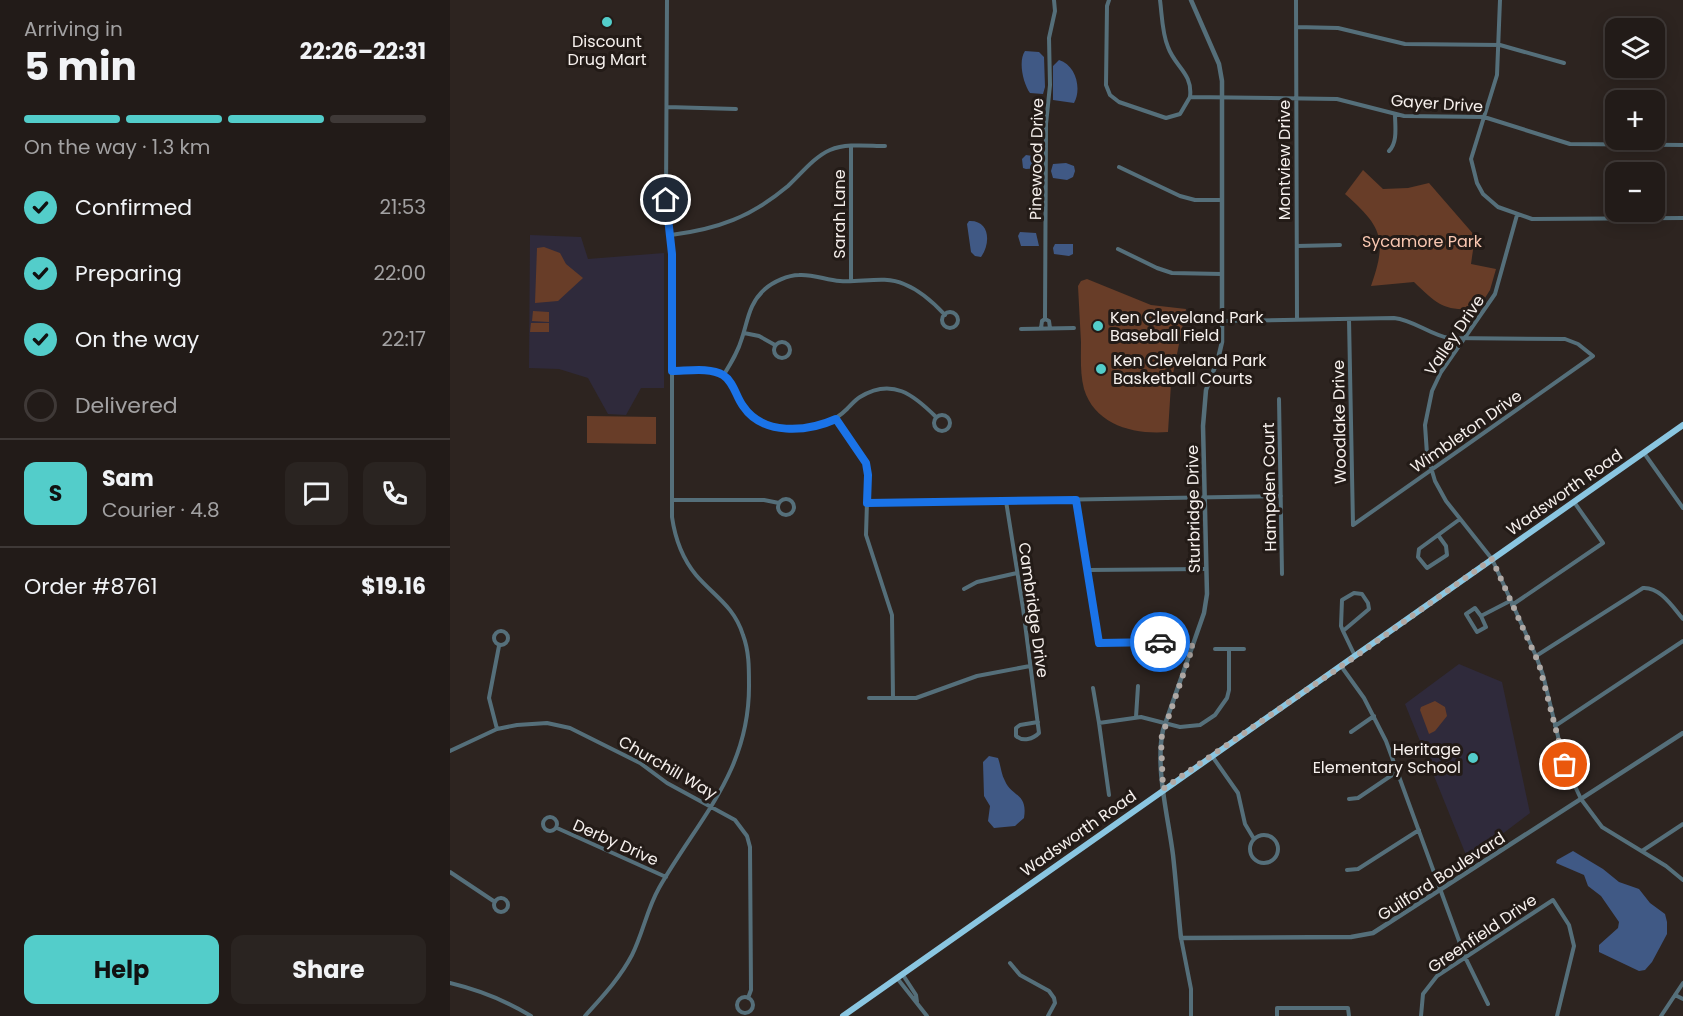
<!DOCTYPE html>
<meta charset="utf-8">
<style>
body{margin:0;font-family:Poppins,sans-serif;background:#2a2421;color:#f1f3f6;height:100vh;display:flex;flex-direction:column;font-size:22px;white-space:nowrap}
*{box-sizing:border-box;margin:0}
p{font-size:20px;color:#a2a1a2}
.icon{flex:none;width:33px;height:33px;fill:none;stroke:currentColor;stroke-width:2;stroke-linecap:round;stroke-linejoin:round}
.map{position:relative;flex:1;overflow:hidden}
.sheet{display:flex;flex-direction:column;background:#221b18;width:450px}
.sheet>*{flex:none}
.buttons{position:absolute;left:1155px;top:18px;display:grid;gap:12px}
.buttons a{display:grid;place-items:center;width:60px;height:60px;border-radius:12px;background:#221b18;box-shadow:0 3px 15px #0003,0 0 0 2px #3f3937;font-size:30px}
.pin{position:absolute;display:grid;place-items:center;width:51px;height:51px;color:#fff;margin:-26px;border:3px solid #fff;border-radius:50%;box-shadow:0 2px 6px #0007}
.courier{position:absolute;display:grid;place-items:center;width:60px;height:60px;margin:-30px;border:4px solid #1a73e8;border-radius:50%;background:#fff;color:#222;box-shadow:0 2px 8px #0007}
.overview em{font-style:normal;font-weight:700}
.overview div{display:flex;flex-direction:column-reverse}
.overview{display:flex;align-items:center;justify-content:space-between;height:102px;padding:0 24px}
h1{font-size:39px;font-weight:700;line-height:45px}
.bar{display:grid;grid-template-columns:repeat(4,1fr);gap:9px 6px;align-content:center;height:72px;padding:0 24px}
.bar i{height:8px;border-radius:4px;background:#3f3937}
.bar .current{background:#53cdca}
.bar p{grid-column:span 4}
.line{display:flex;align-items:center;gap:15px;padding:0 24px;border-top:2px solid #3f3937}
.line div{flex:1}
.round{display:grid;place-items:center;flex:none;width:63px;height:63px;border-radius:12px;background:#2a2421}
ol{padding:0 24px;list-style:none}
li{display:flex;align-items:center;gap:18px;height:66px}
li p{margin-inline-start:auto}
li .icon{padding:6px;border-radius:50%;background:#53cdca;color:#111;stroke-width:4}
li:last-child{color:#a2a1a2}
li i{width:33px;height:33px;border:3px solid #3f3937;border-radius:50%}
.primary-button{display:flex;gap:12px;margin-top:auto;padding:12px 24px}
.primary-button a{flex:1;height:69px;border-radius:12px;background:#53cdca;color:#111;font-size:24px;font-weight:700;line-height:69px;text-align:center}
.primary-button a+a{background:#2a2421;color:#f1f3f6}
main{display:flex;flex:1;min-height:0}
.map>svg:first-child{display:block}
.education{fill:#2f2a3b}
.green{fill:#683d28}
.water{fill:#405985}
.lines{fill:none;stroke-linecap:round;stroke-linejoin:round}
.minor{stroke:#556f7a;stroke-width:4}
.tertiary{stroke:#556f7a;stroke-width:4.5}
.trunk{stroke:#8ac6e1;stroke-width:6}
.done{stroke:#b0a9a5;stroke-width:6;stroke-dasharray:0 10.8}
.route{stroke:#1a73e8;stroke-width:8}
.poi-dot{fill:#53cdca;stroke:#231b17;stroke-width:2}
.labels{text-anchor:middle;stroke-width:6;stroke-linejoin:round;paint-order:stroke}
.poi-label{font-size:16px;fill:#f6f0ed;stroke:#231b17;text-anchor:start}
.street-label{font-size:16px;fill:#f6f0ed;stroke:#231b17}
.park-label{font-size:16px;fill:#f9c7b1;stroke:#231b17}
</style>
<main>
<section class="sheet">
<div class="overview"><div><h1>5 min</h1><p>Arriving in</p></div><em>22:26–22:31</em></div>
<div class="bar"><i class="current"></i><i class="current"></i><i class="current"></i><i></i><p>On the way · 1.3 km</p></div>
<ol>
<li><svg class="icon" aria-label="check" viewBox="0 0 24 24"><path d="M5 12l5 5 9-10"/></svg>Confirmed<p>21:53</p></li>
<li><svg class="icon" aria-label="check" viewBox="0 0 24 24"><path d="M5 12l5 5 9-10"/></svg>Preparing<p>22:00</p></li>
<li><svg class="icon" aria-label="check" viewBox="0 0 24 24"><path d="M5 12l5 5 9-10"/></svg>On the way<p>22:17</p></li>
<li><i></i>Delivered</li>
</ol>
<div class="line" style="height:108px"><b class="round" style="background:#53cdca;color:#111">S</b><div><b>Sam</b><p>Courier · 4.8</p></div><a class="round"><svg class="icon" aria-label="chat" viewBox="0 0 24 24"><path d="M4 5h16v11H9l-5 4z"/></svg></a><a class="round"><svg class="icon" aria-label="phone" viewBox="0 0 24 24"><path d="M5 4h4l2 5-3 2q2 4 5 5l2-3 5 2v4C11 20 4 13 5 4z"/></svg></a></div>
<div class="line" style="height:78px"><div>Order #8761</div><b>$19.16</b></div>
<div class="primary-button"><a>Help</a><a>Share</a></div>
</section>
<div class="map">
<svg width="1233" height="1016" viewBox="0 0 1233 1016">
<rect width="100%" height="100%" fill="#2d2420"/>
<path class="education" d="M 80,235 L 131,237 L 138,259 L 214,253 L 214,388 L 191,388 L 176,415 L 158,414 L 138,378 L 109,369 L 79,368 Z
M 1009,664 L 1052,682 L 1080,813 L 1018,860 L 955,704 Z"/>
<path class="green" d="M 913,170 L 933,189 L 958,188 L 979,183 L 1025,236 L 1021,264 L 1046,269 L 1040,290 L 1028,309 C 993,311 988,305 964,282 L 921,286 C 938,238 931,226 895,194 Z
M 94,247 L 110,253 L 116,264 L 133,278 L 108,301 L 85,303 L 87,248 Z
M 637,279 L 701,305 L 736,309 L 721,384 L 718,432 C 684,435 645,425 634,389 C 630,374 631,357 631,342 C 630,324 629,305 628,286 L 631,281 Z
M 83,311 L 99,312 L 99,322 L 82,321 Z
M 81,323 L 99,323 L 99,332 L 80,332 Z
M 137,416 L 206,417 L 206,444 L 137,443 Z
M 985,701 L 995,707 L 997,716 L 985,731 L 979,734 L 970,710 L 971,707 Z"/>
<path class="water" d="M 575,51 L 589,52 L 594,57 L 595,87 L 593,94 L 580,93 C 573,83 568,61 575,51 Z
M 609,60 C 626,65 632,89 624,103 L 603,100 L 603,66 Z
M 576,155 L 589,157 L 589,168 L 576,169 L 573,168 L 572,159 Z
M 616,163 L 624,166 L 625,171 L 623,177 L 617,180 L 603,178 L 601,171 L 603,164 Z
M 519,221 C 540,220 541,243 531,257 L 525,256 L 521,252 L 517,224 Z
M 570,232 L 586,233 L 589,246 L 571,246 L 568,236 Z
M 605,244 L 623,244 L 623,254 L 619,256 L 604,254 L 603,248 Z
M 539,756 L 548,758 C 551,766 551,774 555,781 C 562,797 578,793 574,818 L 565,826 L 544,828 L 538,821 L 540,806 L 534,796 L 533,762 Z
M 1123,851 L 1153,869 L 1169,882 L 1189,889 L 1200,903 L 1215,914 L 1217,922 L 1217,934 L 1202,962 L 1195,970 L 1189,971 L 1149,952 L 1149,945 L 1168,928 L 1169,922 L 1151,896 L 1138,886 L 1134,875 L 1106,863 L 1107,860 Z"/>
<g class="lines">
<path class="minor" d="M 659,0 L 657,6 L 656,85 L 660,95 L 669,102 L 716,118 L 730,114 L 740,97 L 887,99 L 954,116 L 1034,117 L 1120,144 L 1233,145
M 710,0 C 712,15 712,33 718,47 C 725,67 743,73 740,97
M 846,0 L 847,320
M 1050,0 L 1047,75 L 1021,159 L 1027,183 L 1033,194 L 1048,207 L 1082,219 L 1233,218
M 846,27 L 888,28 L 955,44 L 1050,45 L 1114,63
M 217,107 L 286,109
M 401,146 L 401,281
M 939,151 C 948,142 945,126 945,114
M 669,167 L 730,196 L 745,200 L 772,200
M 1067,215 L 1045,294 L 991,372 L 982,391 L 975,425 L 977,454 L 985,481 L 996,501 L 1042,559 L 1086,656 L 1093,675 L 1115,765 L 1131,799 L 1152,827 L 1216,866 L 1233,880
M 221,235 C 268,229 301,217 338,186 C 351,174 364,157 380,150 C 397,143 418,146 435,146
M 847,246 L 890,245
M 668,249 L 707,268 L 722,273 L 772,274
M492 320a8 8 0 1 1 16 0a8 8 0 1 1-16 0Z
M 595,319 L 596,124 L 600,85 L 599,38 L 605,11 L 604,0
M 899,319 L 903,525
M 772,321 L 944,318 C 964,320 980,335 999,338 L 1115,339 L 1128,344 L 1143,356 L 903,525
M 591,328 L 592,321 L 595,319 L 599,321 L 600,328
M 571,329 L 624,328
M 294,333 L 309,336 L 325,345
M324 350a8 8 0 1 1 16 0a8 8 0 1 1-16 0Z
M 223,371 C 238,371 258,368 272,375 C 281,380 286,392 290,401 C 300,426 324,428 347,428 C 367,428 383,423 397,409 C 401,405 405,400 410,397 C 442,377 464,395 486,417
M 273,376 C 281,363 288,352 292,338 C 298,320 299,303 315,289 C 323,282 338,275 349,275 C 363,274 376,280 390,281 C 410,283 435,275 454,284 C 469,290 484,303 495,315
M 829,399 L 832,574
M484 423a8 8 0 1 1 16 0a8 8 0 1 1-16 0Z
M 386,419 L 413,457 L 418,468 L 416,535 L 442,615 L 443,698
M 1194,453 L 1233,508
M328 507a8 8 0 1 1 16 0a8 8 0 1 1-16 0Z
M 222,500 L 314,500 L 329,503
M 626,500 L 649,643 L 724,642 L 743,647
M 556,501 L 573,608 L 589,733 C 583,739 573,742 566,736 L 566,728 L 570,725 L 588,722
M 417,503 L 831,496
M 988,535 L 996,546 L 997,555 L 977,568 L 968,557 L 969,549 L 1010,519
M 637,570 L 756,569
M 514,589 L 527,582 L 567,573
M 1062,605 L 1153,543 L 1124,502
M 1031,616 L 1036,627 L 1027,632 L 1016,614 L 1025,608 L 1031,616 L 1060,601
M44 638a7 7 0 1 1 14 0a7 7 0 1 1-14 0Z
M 893,631 L 891,626 L 892,600 L 904,593 L 912,594 L 918,603 L 919,609 L 893,631 L 905,656
M 765,649 L 779,649
M 1086,656 L 1193,588 C 1210,587 1222,606 1233,619
M 891,666 L 914,698 L 936,741 L 1015,957 L 1038,1004
M 643,688 L 649,723
M 419,698 L 466,698 L 527,676 L 580,666
M 686,717 L 688,686
M 1105,726 L 1233,641
M 47,729 L 39,698 L 49,646
M 901,732 L 924,716
M 0,751 L 47,729 L 67,725 L 97,723 L 120,728 L 190,763 L 217,783 L 285,820 L 297,836 L 300,847 L 301,990 L 298,998
M 762,756 L 788,793 L 795,824 L 804,839
M 659,795 L 649,723 L 691,717 L 730,727 L 750,725 L 765,715 L 777,698 L 779,690 L 779,649 L 794,649
M 899,799 L 908,798 L 948,771
M93 824a7 7 0 1 1 14 0a7 7 0 1 1-14 0Z
M 107,828 L 216,877
M800 849a14 14 0 1 1 28 0a14 14 0 1 1-28 0Z
M 1192,851 L 1233,824
M 897,870 L 908,869 L 969,830
M 0,872 L 45,902
M44 905a7 7 0 1 1 14 0a7 7 0 1 1-14 0Z
M 731,938 L 741,989 L 741,1016
M 560,963 L 570,975 L 599,991 L 604,998 L 605,1003 L 598,1016
M 453,975 L 466,995 L 467,1002
M 447,978 L 477,1016
M 0,983 C 29,990 55,1000 81,1016
M 1225,995 L 1233,999
M287 1005a8 8 0 1 1 16 0a8 8 0 1 1-16 0Z
M 135,1016 C 152,997 170,978 182,955 C 193,933 197,909 209,888 C 249,818 300,771 299,684 C 299,667 299,651 293,635 C 284,606 264,596 246,575 C 232,558 225,538 222,517 L 222,254 L 216,200 L 217,0
M 827,1016 L 827,1008 L 898,1008 L 899,1016
M 971,1016 L 973,994 L 987,976 L 1103,900 L 1119,925 L 1124,946 L 1107,1016
M 1211,1016 L 1233,983"/>
<path class="tertiary" d="M 741,0 L 769,64 L 772,81 L 772,342 L 768,359 L 756,390 L 753,426 L 757,594 L 754,613 L 713,730 C 705,768 718,816 723,855 C 726,882 728,910 731,938 L 901,937 L 923,933 L 1233,733"/>
<path class="trunk" d="M 393,1016 L 1233,425"/>
</g>
<g class="lines">
<path class="done" d="M 710,642 L 730,642 L 743,646 L 711,739 L 713,789 L 906,656 L 1042,559 L 1089,664 L 1115,765"/>
<path class="route" d="M 216,200 L 222,254 L 222,371 C 237,371 260,367 273,375 C 284,382 286,397 293,406 C 313,436 357,432 386,419 L 416,463 L 418,475 L 417,503 L 626,500 L 649,643 L 710,642"/>
</g>
<g class="poi-dot">
<circle cx="157" cy="22" r="6"/>
<circle cx="648" cy="326" r="6"/>
<circle cx="651" cy="369" r="6"/>
<circle cx="1023" cy="758" r="6"/>
</g>
<g class="labels">
<g class="poi-label">
<text x="157" y="47" text-anchor="middle">Discount<tspan x="157" dy="18">Drug Mart</tspan></text>
<text x="660" y="323">Ken Cleveland Park<tspan x="660" dy="18">Baseball Field</tspan></text>
<text x="663" y="366">Ken Cleveland Park<tspan x="663" dy="18">Basketball Courts</tspan></text>
<text x="1011" y="755" text-anchor="end">Heritage<tspan x="1011" dy="18">Elementary School</tspan></text>
</g>
<g class="street-label">
<text transform="translate(987 103) rotate(4)" y="6">Gayer Drive</text>
<text transform="translate(586 159) rotate(-89)" y="6">Pinewood Drive</text>
<text transform="translate(834 160) rotate(-90)" y="6">Montview Drive</text>
<text transform="translate(389 214) rotate(-90)" y="6">Sarah Lane</text>
<text transform="translate(1004 335) rotate(-56)" y="6">Valley Drive</text>
<text transform="translate(889 422) rotate(-91)" y="6">Woodlake Drive</text>
<text transform="translate(1016 431) rotate(-35)" y="6">Wimbleton Drive</text>
<text transform="translate(819 487) rotate(-91)" y="6">Hampden Court</text>
<text transform="translate(1114 492) rotate(-35)" y="6">Wadsworth Road</text>
<text transform="translate(743 509) rotate(-91)" y="6">Sturbridge Drive</text>
<text transform="translate(584 610) rotate(82)" y="6">Cambridge Drive</text>
<text transform="translate(218 767) rotate(30)" y="6">Churchill Way</text>
<text transform="translate(628 833) rotate(-35)" y="6">Wadsworth Road</text>
<text transform="translate(166 842) rotate(24)" y="6">Derby Drive</text>
<text transform="translate(991 876) rotate(-33)" y="6">Guilford Boulevard</text>
<text transform="translate(1032 933) rotate(-34)" y="6">Greenfield Drive</text>
</g>
<g class="park-label">
<text x="972" y="247">Sycamore Park</text>
</g>
</g>
</svg>
<div class="buttons">
<a><svg class="icon" aria-label="layers" viewBox="0 0 24 24"><path d="M12 4l9 5-9 5-9-5zM3 14l9 5 9-5"/></svg></a>
<a>+</a>
<a>−</a>
</div>
<div class="pin" style="left:1115px;top:765px;background:#ea580c"><svg class="icon" aria-label="bag" viewBox="0 0 24 24"><path d="M5 8h14l-1 12H6zM9 8a3 3 0 0 1 6 0"/></svg></div>
<div class="pin" style="left:216px;top:200px;background:#1f2937"><svg class="icon" aria-label="home" viewBox="0 0 24 24"><path d="M3 11l9-7 9 7M6 9v11h12V9"/></svg></div>
<div class="courier" style="left:710px;top:642px"><svg class="icon" aria-label="car" viewBox="0 0 24 24"><path d="M5 17H2v-5l4-1 3-4h7l3 4 3 1v5h-3M9 17h6M6 11h13"/><circle cx="7" cy="17" r="2"/><circle cx="17" cy="17" r="2"/></svg></div>
</div>
</main>
